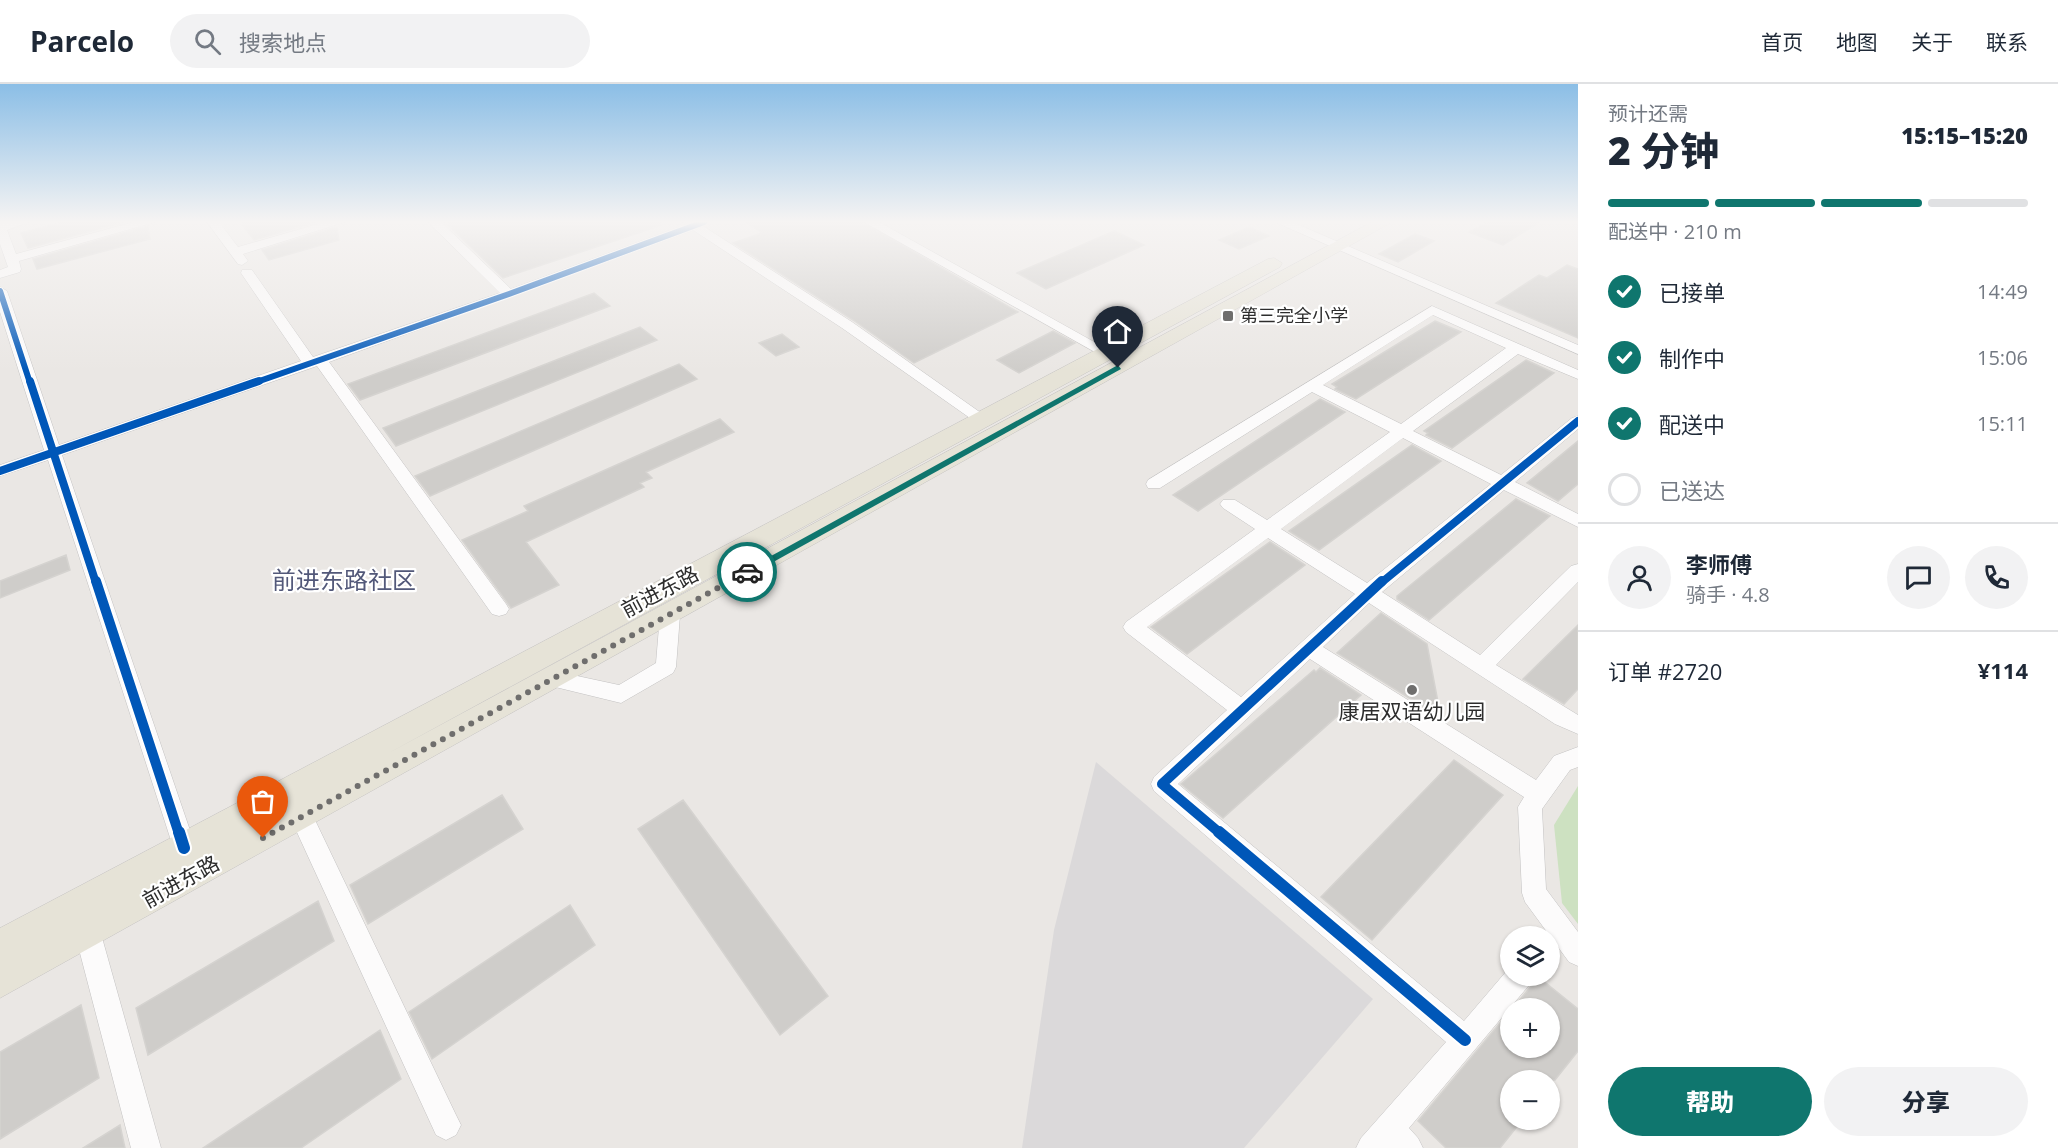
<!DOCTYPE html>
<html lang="zh">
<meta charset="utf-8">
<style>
body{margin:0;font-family:"Open Sans","Noto Sans SC",sans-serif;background:#f2f2f3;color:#1f2937;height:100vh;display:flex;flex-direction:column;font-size:22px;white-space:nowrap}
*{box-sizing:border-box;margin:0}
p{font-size:20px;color:#747a83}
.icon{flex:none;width:33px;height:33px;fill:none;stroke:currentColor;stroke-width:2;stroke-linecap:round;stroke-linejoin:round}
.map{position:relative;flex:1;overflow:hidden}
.drawer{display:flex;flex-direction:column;background:#fff;width:480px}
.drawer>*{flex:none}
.fabs{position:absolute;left:1500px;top:842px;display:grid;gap:12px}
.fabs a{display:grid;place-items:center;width:60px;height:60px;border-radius:50%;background:#fff;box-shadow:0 2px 4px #0004;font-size:30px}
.pin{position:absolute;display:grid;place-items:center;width:51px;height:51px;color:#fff;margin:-62px -26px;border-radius:50% 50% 50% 0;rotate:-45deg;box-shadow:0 0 6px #0007}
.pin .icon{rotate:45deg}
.courier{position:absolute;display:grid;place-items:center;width:60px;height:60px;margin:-30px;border:4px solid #0f766e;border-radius:50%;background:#fff;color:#222;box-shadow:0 2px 8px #0007}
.summary em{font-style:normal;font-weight:800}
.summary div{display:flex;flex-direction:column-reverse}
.summary{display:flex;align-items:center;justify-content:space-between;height:102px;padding:0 30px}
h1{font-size:39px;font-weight:800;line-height:45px}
.bar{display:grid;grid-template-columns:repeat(4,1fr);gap:9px 6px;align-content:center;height:72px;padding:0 30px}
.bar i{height:8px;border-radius:4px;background:#e0e1e3}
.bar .active{background:#0f766e}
.bar p{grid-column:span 4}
.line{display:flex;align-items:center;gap:15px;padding:0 30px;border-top:2px solid #e0e1e3}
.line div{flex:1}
.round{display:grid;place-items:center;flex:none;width:63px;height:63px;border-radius:32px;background:#f2f2f3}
ol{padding:0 30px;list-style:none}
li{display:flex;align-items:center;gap:18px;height:66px}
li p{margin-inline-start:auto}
li .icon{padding:6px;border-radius:50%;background:#0f766e;color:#fff;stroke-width:4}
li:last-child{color:#747a83}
li i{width:33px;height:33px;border:3px solid #e0e1e3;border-radius:50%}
.action{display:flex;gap:12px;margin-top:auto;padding:12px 30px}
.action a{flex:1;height:69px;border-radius:36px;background:#0f766e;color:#fff;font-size:24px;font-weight:800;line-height:69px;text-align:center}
.action a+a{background:#f2f2f3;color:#1f2937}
header{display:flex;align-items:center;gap:36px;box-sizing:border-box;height:84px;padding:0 30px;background:#fff;border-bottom:2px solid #e0e1e3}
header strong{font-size:28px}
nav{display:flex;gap:33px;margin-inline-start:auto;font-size:21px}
.search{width:420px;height:54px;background:#f2f2f3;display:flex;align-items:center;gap:15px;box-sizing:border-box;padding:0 21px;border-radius:33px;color:#747a83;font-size:22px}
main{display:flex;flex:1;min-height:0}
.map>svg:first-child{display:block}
.industrial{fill:#dbd9da}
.green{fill:#cde1c1}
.building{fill:#cfcdca;stroke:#d5d3d0;stroke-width:1.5}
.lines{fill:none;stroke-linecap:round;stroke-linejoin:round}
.minor-casing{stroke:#c3c2c2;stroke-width:1}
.major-casing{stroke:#c6c4c3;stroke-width:1}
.minor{fill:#fcfbfb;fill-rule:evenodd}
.major{fill:#e6e3d7;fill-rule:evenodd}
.cycleway-far3-casing{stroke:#fff;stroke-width:8}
.cycleway-far2-casing{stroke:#fff;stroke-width:10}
.cycleway-far1-casing{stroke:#fff;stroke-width:14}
.cycleway-casing{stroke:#fff;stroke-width:16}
.cycleway-far3{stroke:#0057b8;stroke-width:6}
.cycleway-far2{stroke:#0057b8;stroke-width:8}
.cycleway-far1{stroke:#0057b8;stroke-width:10}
.cycleway{stroke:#0057b8;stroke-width:12}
.route{fill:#0f766e}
.done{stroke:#6f6e6d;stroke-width:6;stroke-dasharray:0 10.8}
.poi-dot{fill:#6f6e6d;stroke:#fff;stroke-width:2}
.labels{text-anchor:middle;stroke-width:4.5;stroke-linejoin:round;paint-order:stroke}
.far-poi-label{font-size:18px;fill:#2d2d2d;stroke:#fff;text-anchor:start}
.street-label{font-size:21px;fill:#2d2d2d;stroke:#fff}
.poi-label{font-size:21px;fill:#2d2d2d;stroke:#fff}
.quarter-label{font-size:24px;fill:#525879;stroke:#fff}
</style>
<header>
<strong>Parcelo</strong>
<div class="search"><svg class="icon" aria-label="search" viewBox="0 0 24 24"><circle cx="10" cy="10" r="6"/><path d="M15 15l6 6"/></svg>搜索地点</div>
<nav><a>首页</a><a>地图</a><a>关于</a><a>联系</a></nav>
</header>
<main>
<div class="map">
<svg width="1578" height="1064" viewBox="0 0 1578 1064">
<rect width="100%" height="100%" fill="#eae7e4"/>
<path class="industrial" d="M 1096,678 L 1373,915 L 1244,1064 L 1022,1064 L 1054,846 Z"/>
<path class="green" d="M 1578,702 L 1578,840 L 1562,819 L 1554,741 Z"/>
<path class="building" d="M 62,138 L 124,138 L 28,164 L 21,149 Z
M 240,138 L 316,138 L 254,156 Z
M 445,138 L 661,138 L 662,141 L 503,194 Z
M 746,138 L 862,138 L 1018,228 L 914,279 L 853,236 L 733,159 L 762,149 Z
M 1487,138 L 1540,138 L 1503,161 L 1469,148 Z
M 148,142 L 150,155 L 37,185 L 33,175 Z
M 337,143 L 339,156 L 269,176 L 262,166 Z
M 1249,143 L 1269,152 L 1239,165 L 1219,156 Z
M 1114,147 L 1144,161 L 1046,205 L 1017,189 Z
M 1415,150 L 1434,157 L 1398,178 L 1379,170 Z
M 1567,181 L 1578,185 L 1578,254 L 1496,219 L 1539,191 L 1547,194 Z
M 594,209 L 610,222 L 360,316 L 348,300 Z
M 1435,237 L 1461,248 L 1356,315 L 1335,305 L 1337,303 L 1332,300 Z
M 640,243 L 657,256 L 396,362 L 383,344 Z
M 1053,247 L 1075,259 L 1019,289 L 997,276 Z
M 782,250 L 799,263 L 776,272 L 759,259 Z
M 1526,276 L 1554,289 L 1452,364 L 1426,351 L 1428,349 L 1424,347 Z
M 679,280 L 697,295 L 430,412 L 415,392 Z
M 1320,315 L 1345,328 L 1198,427 L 1173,411 Z
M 720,335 L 734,348 L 646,388 L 652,394 L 640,399 L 644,403 L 526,458 L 559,501 L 511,524 L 462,456 L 528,427 L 524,422 Z
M 1578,357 L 1578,400 L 1558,417 L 1527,399 Z
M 1412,361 L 1441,377 L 1319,466 L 1289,447 Z
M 1516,415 L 1550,432 L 1429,536 L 1397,515 L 1397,512 Z
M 1270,458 L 1305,481 L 1187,570 L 1151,543 Z
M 66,471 L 70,486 L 0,514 L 0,497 Z
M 1381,529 L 1427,560 L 1441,634 L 1337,569 Z
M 1578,541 L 1578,605 L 1564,620 L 1523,595 Z
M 1320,584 L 1361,611 L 1223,734 L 1181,700 L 1314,586 L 1316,588 Z
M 1454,676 L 1503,711 L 1372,856 L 1321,813 Z
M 502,711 L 523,745 L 368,840 L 350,801 Z
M 683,716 L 828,912 L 780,951 L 638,745 Z
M 318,817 L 334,857 L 148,971 L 136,924 Z
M 570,821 L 595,861 L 432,975 L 409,928 Z
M 1536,891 L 1578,925 L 1578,967 L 1555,996 L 1510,996 L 1510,1035 L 1523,1035 L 1500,1064 L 1446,1064 L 1418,1037 L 1510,927 L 1510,963 L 1550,963 L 1550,924 L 1513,924 L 1532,901 Z
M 81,921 L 99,994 L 0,1055 L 0,968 Z
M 380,946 L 401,995 L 301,1064 L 203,1064 Z
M 120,1041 L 125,1064 L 83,1064 Z"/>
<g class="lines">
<g class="minor-casing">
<path id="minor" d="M 0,138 L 29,138 L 7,146 L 16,170 L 134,138 L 155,138 L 19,177 L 21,185 L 20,188 L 0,194 L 0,186 L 8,183 L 0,160 Z
M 207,138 L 219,138 L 238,163 L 325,138 L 345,138 L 243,170 L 248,177 L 242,181 L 238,180 Z
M 428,138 L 441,138 L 511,205 L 685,141 L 682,138 L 710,138 L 703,142 L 852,238 L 991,336 L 989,339 L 977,339 L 842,244 L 693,146 L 329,278 L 506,520 L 509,525 L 506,530 L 499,532 L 492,530 L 317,282 L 62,371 L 196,764 L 192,772 L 184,775 L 176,772 L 48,376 L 0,392 L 0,381 L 44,366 L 0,228 L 0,203 L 7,207 L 59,361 L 301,277 L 241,189 L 242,186 L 252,186 L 313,273 L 500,209 Z
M 864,138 L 879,138 L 1114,269 L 1112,272 L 1102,272 Z
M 1275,138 L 1292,138 L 1578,261 L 1578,270 Z
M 1432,222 L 1578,286 L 1578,295 L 1518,270 L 1413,347 L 1501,391 L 1572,334 L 1578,332 L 1578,345 L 1515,398 L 1578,430 L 1578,443 L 1504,406 L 1382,508 L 1480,571 L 1571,482 L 1578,480 L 1578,498 L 1496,581 L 1578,631 L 1578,650 L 1555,640 L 1369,519 L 1323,563 L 1536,696 L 1554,672 L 1578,663 L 1578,683 L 1570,686 L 1542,725 L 1546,805 L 1578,848 L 1578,882 L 1569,878 L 1525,818 L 1522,809 L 1518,723 L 1524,713 L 1310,575 L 1178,700 L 1464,937 L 1510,883 L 1510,891 L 1534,891 L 1530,900 L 1409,1044 L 1418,1054 L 1423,1064 L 1356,1064 L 1361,1054 L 1446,958 L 1154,707 L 1151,700 L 1154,693 L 1227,626 L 1126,548 L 1123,543 L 1126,538 L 1255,445 L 1223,424 L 1220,420 L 1223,416 L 1235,416 L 1267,436 L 1390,348 L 1312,308 L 1160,404 L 1148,404 L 1146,400 L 1148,396 ZM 1433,231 L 1506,264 L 1401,340 L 1323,301 ZM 1403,354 L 1491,400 L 1367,499 L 1281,445 ZM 1268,454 L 1355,510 L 1241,613 L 1147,543 Z
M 670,524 L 677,526 L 680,531 L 676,583 L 673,589 L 621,619 L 547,601 L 544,595 L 547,589 L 554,587 L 619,601 L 656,579 L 660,531 L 663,526 Z
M 296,710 L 304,713 L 456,1031 L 461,1041 L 456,1051 L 446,1056 L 436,1051 L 284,720 L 288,713 Z
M 88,837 L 97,841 L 101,850 L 161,1064 L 131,1064 L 75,850 L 79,841 Z"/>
</g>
<g class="major-casing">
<path id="major" d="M 1372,138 L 1392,138 L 0,914 L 0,844 L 1268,175 L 1274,174 L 1282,179 L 1280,183 L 385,671 Z"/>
</g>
<use href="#minor" class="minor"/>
<use href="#major" class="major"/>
<g class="cycleway-far3-casing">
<path id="cycleway-far3" d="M 0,207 L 30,299
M 254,299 L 509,210 L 704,138"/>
</g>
<g class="cycleway-far2-casing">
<path id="cycleway-far2" d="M 30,297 L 96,499
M 0,387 L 259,297
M 1381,499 L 1578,337"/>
</g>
<g class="cycleway-far1-casing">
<path id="cycleway-far1" d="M 96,497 L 179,750
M 1221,750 L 1162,700 L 1382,497"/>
</g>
<g class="cycleway-casing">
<path id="cycleway" d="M 179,748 L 184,764
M 1219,748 L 1465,956"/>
</g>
<use href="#cycleway-far3" class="cycleway-far3"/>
<use href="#cycleway-far2" class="cycleway-far2"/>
<use href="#cycleway-far1" class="cycleway-far1"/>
<use href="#cycleway" class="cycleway"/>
</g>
<linearGradient id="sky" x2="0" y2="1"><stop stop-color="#8bbee6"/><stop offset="0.48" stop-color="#f6f4f3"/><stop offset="1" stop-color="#f6f4f3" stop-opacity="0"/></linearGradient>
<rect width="1578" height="287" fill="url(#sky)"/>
<path class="route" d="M 1118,281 L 1121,285 L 750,491 L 744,491 L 742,488 Z"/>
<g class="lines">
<path class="done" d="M 263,754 L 747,488"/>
</g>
<g class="poi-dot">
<rect x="1222" y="226" width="12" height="12" rx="3"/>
<circle cx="1412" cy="606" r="6"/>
</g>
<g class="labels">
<g class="far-poi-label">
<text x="1240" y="238">第三完全小学</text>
</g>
<g class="street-label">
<text transform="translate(660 508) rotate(-28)" y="7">前进东路</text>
<text transform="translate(181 798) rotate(-29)" y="7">前进东路</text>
</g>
<g class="poi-label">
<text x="1412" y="635">康居双语幼儿园</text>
</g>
<g class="quarter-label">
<text x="344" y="505">前进东路社区</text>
</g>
</g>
</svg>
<div class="fabs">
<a><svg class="icon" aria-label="layers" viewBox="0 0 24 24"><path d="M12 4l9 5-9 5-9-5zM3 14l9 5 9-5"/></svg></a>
<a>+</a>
<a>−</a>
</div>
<div class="pin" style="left:263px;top:754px;background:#ea580c"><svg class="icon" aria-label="bag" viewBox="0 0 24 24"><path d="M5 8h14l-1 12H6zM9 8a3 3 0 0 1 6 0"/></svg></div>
<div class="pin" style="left:1118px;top:284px;background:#1f2937"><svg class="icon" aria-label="home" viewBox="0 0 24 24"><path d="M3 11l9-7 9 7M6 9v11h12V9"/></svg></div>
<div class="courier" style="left:747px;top:488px"><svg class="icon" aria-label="car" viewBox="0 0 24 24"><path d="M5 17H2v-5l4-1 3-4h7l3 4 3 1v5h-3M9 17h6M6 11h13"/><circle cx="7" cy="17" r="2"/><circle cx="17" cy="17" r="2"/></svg></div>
</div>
<section class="drawer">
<div class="summary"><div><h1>2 分钟</h1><p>预计还需</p></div><em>15:15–15:20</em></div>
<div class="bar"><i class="active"></i><i class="active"></i><i class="active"></i><i></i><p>配送中 · 210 m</p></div>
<ol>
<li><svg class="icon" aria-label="check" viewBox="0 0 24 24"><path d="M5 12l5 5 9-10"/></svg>已接单<p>14:49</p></li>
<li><svg class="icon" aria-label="check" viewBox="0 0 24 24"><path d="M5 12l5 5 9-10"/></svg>制作中<p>15:06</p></li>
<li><svg class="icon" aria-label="check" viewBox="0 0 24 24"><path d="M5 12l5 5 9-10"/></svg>配送中<p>15:11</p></li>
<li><i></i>已送达</li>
</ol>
<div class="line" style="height:108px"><a class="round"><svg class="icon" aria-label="person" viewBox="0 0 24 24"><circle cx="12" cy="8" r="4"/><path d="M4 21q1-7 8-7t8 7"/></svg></a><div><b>李师傅</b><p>骑手 · 4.8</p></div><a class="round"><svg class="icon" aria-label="chat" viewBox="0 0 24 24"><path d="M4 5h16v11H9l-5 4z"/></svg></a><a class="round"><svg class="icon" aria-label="phone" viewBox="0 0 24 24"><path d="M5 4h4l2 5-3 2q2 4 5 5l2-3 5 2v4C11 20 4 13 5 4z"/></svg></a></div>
<div class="line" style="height:78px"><div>订单 #2720</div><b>¥114</b></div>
<div class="action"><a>帮助</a><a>分享</a></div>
</section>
</main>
